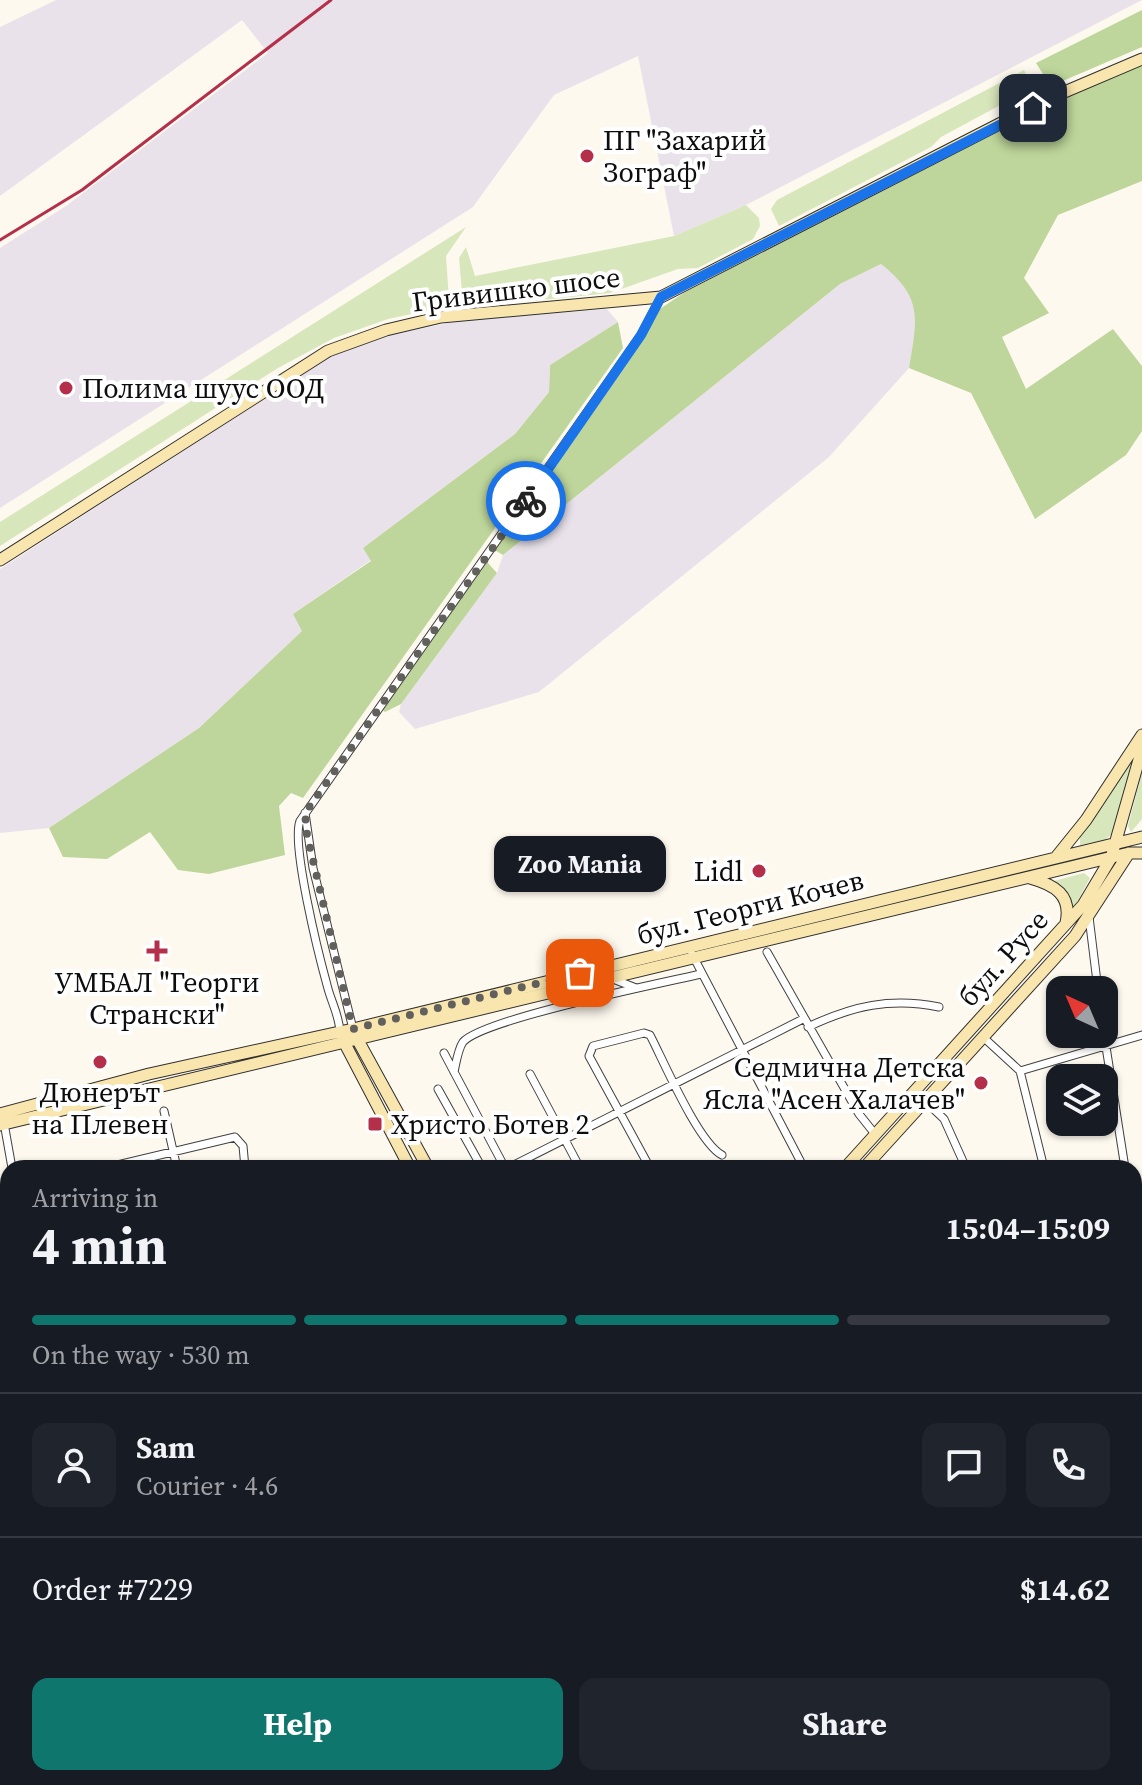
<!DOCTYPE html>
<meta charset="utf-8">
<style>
body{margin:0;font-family:"Source Serif 4",serif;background:#20242c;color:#f1f3f6;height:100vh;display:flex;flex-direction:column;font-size:30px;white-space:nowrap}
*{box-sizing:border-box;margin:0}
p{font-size:26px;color:#9ea1a6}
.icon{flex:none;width:44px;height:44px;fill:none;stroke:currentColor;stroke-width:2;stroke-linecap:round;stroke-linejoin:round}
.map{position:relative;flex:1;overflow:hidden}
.drawer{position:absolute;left:0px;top:1160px;width:1142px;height:626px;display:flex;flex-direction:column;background:#171b24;border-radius:24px 24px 0 0;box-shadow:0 2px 6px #0004}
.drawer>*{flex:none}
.needle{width:52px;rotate:316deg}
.buttons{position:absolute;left:1046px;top:976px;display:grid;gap:16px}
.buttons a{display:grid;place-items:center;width:72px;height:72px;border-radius:16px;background:#171b24;box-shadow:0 2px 6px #0004;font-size:40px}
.pin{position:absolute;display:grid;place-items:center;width:68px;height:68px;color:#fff;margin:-34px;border-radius:16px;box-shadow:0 4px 12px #0006}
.courier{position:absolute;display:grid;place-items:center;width:80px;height:80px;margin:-40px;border:6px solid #1a73e8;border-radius:50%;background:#fff;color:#222;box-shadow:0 2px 10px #0007}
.bubble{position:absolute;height:56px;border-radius:16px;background:#171b24;box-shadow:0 2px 6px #0004;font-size:26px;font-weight:700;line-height:56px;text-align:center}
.overview em{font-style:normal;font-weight:700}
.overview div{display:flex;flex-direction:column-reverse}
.overview{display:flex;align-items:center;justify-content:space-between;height:136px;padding:0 32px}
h1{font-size:52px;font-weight:700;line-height:60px}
.bar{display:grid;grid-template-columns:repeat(4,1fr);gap:12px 8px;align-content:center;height:96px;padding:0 32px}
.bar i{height:10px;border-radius:6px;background:#363941}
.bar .on{background:#0f766e}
.bar p{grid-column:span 4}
.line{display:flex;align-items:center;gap:20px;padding:0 32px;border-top:2px solid #363941}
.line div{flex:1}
.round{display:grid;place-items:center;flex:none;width:84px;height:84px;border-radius:16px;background:#20242c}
.cta{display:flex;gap:16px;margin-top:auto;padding:16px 32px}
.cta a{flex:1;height:92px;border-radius:16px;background:#0f766e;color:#fff;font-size:32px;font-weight:700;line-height:92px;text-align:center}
.cta a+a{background:#20242c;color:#f1f3f6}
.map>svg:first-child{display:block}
.industrial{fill:#e9e2eb}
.green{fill:#d8e6bb}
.forest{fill:#bed69b}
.plaza{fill:#ede7de}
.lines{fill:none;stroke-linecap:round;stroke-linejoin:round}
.street-casing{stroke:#404040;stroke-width:9}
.secondary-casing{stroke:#2f2f2f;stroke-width:13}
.street{stroke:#fff;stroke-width:7}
.secondary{stroke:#f9e5ae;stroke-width:11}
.rail{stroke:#b42f4a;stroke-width:3}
.done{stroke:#61605c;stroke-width:8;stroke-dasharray:0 14.4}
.route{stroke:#1a73e8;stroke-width:10}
.poi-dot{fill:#b42f4a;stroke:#fff;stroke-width:3}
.labels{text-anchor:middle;stroke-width:8;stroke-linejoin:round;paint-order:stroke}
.poi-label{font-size:28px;fill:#0d0d0d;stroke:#fff;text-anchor:start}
.street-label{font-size:28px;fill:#0d0d0d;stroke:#fff}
</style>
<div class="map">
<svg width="1142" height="1785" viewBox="0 0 1142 1785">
<rect width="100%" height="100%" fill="#fef9ef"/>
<path class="industrial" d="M 56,0 L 1142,0 L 746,205 L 674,236 L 638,56 L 554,95 L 473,207 L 0,508 L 0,248 L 66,206 L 268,53 L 242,20 L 0,196 L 0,27 Z
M 881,264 L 905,283 L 918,314 L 909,368 L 829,457 L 539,692 L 415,729 L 399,712 L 401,704 L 497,573 L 503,555 L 840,284 Z
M 607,309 L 618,322 L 550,365 L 549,392 L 515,434 L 363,548 L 371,560 L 293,614 L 303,630 L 199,728 L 49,828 L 0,833 L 0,569 L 331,356 L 384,336 L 458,321 Z"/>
<path class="green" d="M 1024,70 L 1029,81 L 1019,95 L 941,137 L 931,147 L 779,226 L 771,209 L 777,200 Z
M 746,205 L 759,218 L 760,226 L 753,239 L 698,268 L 678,269 L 610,293 L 471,307 L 463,304 L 459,258 L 466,247 L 475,276 L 674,236 Z
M 466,227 L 446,256 L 449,300 L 430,310 L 388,319 L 334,338 L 278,368 L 0,546 L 0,522 Z
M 1129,763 L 1132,767 L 1112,834 L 1105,840 L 1080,846 L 1080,837 Z
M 1142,772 L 1142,819 L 1131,832 L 1128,826 Z
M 1084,873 L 1090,878 L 1073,909 L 1054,881 Z
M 1142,1694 L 1142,1785 L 958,1785 L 969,1778 L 1134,1778 L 1134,1697 Z"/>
<path class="forest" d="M 1142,10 L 1142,47 L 1058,83 L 1043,74 L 1036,63 Z
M 1142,63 L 1142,181 L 1058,215 L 1024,278 L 1049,313 L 1002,337 L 1026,389 L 1113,329 L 1142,366 L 1142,431 L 1126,455 L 1035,519 L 971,393 L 909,368 C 917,319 924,298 881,264 L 840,284 L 503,555 L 491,548 L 657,311 L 685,292 L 1048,104 Z
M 618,322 L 623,348 L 303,798 L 291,793 L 279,806 L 285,855 L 209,874 L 178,870 L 150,832 L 107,859 L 63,857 L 49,828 L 199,728 L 302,631 L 293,614 L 371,561 L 363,548 L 515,434 L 549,392 L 550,365 Z
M 487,562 L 497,573 L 401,704 L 385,712 L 380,708 L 481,563 Z"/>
<path class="plaza" d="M 8,1258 L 8,1322 L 0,1324 L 0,1260 Z"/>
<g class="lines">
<g class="street-casing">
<path id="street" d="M 305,813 L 313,868 L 353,1029
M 1089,917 L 1098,990
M 767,952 L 859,1114 L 875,1134
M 692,954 L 804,1168
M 613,979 L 636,988
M 808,1027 C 852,1006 891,997 939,1007
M 340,1032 C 339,1014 331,1002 327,985 C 319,956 291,844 300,821 L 641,335 L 661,297
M 1104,1034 L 1125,1168
M 983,1037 L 1020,1071 L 1142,1035
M 444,1053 L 505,1168
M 1020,1071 L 1044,1168
M 454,1072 C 456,1063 458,1049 463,1042 C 483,1019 662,983 701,974
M 530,1074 L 580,1168
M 438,1089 L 482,1168
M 924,1100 L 944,1119 L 966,1168
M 164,1111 L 177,1168
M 4,1123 L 12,1168
M 105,1168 L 235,1137 L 243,1146 L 245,1168
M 508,1168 L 803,1019
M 650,1168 L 589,1056 L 593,1046 L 644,1033 L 650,1035 C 664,1062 698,1142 722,1155
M 1134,1218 L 1142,1261
M 0,1258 L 8,1256
M 1134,1288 L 1142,1286
M 0,1326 L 8,1324
M 0,1356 L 8,1386
M 1134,1428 L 1142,1425
M 0,1521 L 8,1520
M 0,1579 L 8,1578
M 0,1620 L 8,1613
M 0,1745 L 8,1746
M 78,1778 L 79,1785
M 317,1778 L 320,1785
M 402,1778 L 404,1785
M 716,1778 L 719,1785
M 792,1778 L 795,1785
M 872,1778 L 875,1785
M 934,1778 L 936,1785
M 291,1781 L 308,1778
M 274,1785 L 279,1778
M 545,1785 L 550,1785
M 560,1785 L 575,1778
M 683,1785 L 699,1778
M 947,1785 L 957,1778"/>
</g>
<g class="secondary-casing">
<path id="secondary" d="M 0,560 L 328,351 L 386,330 L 441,317 L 661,297 L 1048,99 L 1142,59
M 1057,856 L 1086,820 L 1142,735
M 1030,878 C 1055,885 1072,895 1066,923
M 355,1035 L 428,1168
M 343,1040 L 410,1168
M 0,1114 L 149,1074 L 353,1029 L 1142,837
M 0,1125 L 1129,853 L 1142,853
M 845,1168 L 1083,905 L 1111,858 L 1142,749
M 864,1168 L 1075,936 L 1129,853
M 1134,1566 L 1142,1563
M 567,1778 L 570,1785
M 581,1778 L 584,1785
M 204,1785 L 208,1778"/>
</g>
<use href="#street" class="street"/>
<use href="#secondary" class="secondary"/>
<path class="rail" d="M 0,240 L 82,190 L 331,0"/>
</g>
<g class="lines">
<path class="done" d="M 526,501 L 305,813 L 307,835 L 353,1029 L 580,973"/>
<path class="route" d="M 526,501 L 641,335 L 661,297 L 1033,108"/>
</g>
<g class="poi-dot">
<circle cx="587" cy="156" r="8"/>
<circle cx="66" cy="388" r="8"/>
<circle cx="759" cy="871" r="8"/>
<path d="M153 939h8v8h8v8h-8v8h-8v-8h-8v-8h8z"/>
<circle cx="100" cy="1062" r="8"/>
<circle cx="981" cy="1083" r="8"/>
<rect x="367" y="1116" width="16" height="16" rx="4"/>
</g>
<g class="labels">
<g class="poi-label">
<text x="603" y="150">ПГ "Захарий<tspan x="603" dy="32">Зограф"</tspan></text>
<text x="82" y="398">Полима шуус ООД</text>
<text x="743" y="881" text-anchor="end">Lidl</text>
<text x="157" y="992" text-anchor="middle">УМБАЛ "Георги<tspan x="157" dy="32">Странски"</tspan></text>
<text x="965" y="1077" text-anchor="end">Седмична Детска<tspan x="965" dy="32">Ясла "Асен Халачев"</tspan></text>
<text x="100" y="1102" text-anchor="middle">Дюнерът<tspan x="100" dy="32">на Плевен</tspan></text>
<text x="391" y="1134">Христо Ботев 2</text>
</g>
<g class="street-label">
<text transform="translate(516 289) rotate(-7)" y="10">Гривишко шосе</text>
<text transform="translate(750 907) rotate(-14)" y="10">бул. Георги Кочев</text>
<text transform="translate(1003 958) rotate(-48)" y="10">бул. Русе</text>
</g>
</g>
</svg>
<div class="buttons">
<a><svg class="needle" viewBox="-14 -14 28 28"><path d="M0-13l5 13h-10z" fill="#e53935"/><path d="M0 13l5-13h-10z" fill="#9ea1a6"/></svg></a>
<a><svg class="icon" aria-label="layers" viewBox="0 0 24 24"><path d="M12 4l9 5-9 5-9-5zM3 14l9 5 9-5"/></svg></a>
</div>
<div class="pin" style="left:580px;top:973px;background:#ea580c"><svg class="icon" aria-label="bag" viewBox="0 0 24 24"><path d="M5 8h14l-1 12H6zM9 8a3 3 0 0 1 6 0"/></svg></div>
<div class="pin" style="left:1033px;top:108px;background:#1f2937"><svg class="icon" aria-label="home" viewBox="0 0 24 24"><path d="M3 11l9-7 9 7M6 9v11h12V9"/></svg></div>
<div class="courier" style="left:526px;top:501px"><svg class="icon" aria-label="bike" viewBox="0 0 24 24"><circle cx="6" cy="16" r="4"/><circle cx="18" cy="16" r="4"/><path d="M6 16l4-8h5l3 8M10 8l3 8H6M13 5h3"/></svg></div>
<div class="bubble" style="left:494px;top:836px;width:172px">Zoo Mania</div>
<section class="drawer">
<div class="overview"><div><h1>4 min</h1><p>Arriving in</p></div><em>15:04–15:09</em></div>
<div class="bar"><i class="on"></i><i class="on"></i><i class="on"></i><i></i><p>On the way · 530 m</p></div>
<div class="line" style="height:144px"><a class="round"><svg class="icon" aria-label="person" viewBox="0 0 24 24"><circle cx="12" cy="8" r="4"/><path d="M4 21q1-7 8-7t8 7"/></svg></a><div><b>Sam</b><p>Courier · 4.6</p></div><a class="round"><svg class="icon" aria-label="chat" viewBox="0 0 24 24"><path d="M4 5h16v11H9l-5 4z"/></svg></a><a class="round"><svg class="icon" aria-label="phone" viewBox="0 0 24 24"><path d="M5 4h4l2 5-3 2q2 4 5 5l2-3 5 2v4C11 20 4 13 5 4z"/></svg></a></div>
<div class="line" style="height:104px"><div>Order #7229</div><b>$14.62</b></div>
<div class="cta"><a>Help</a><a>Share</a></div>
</section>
</div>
